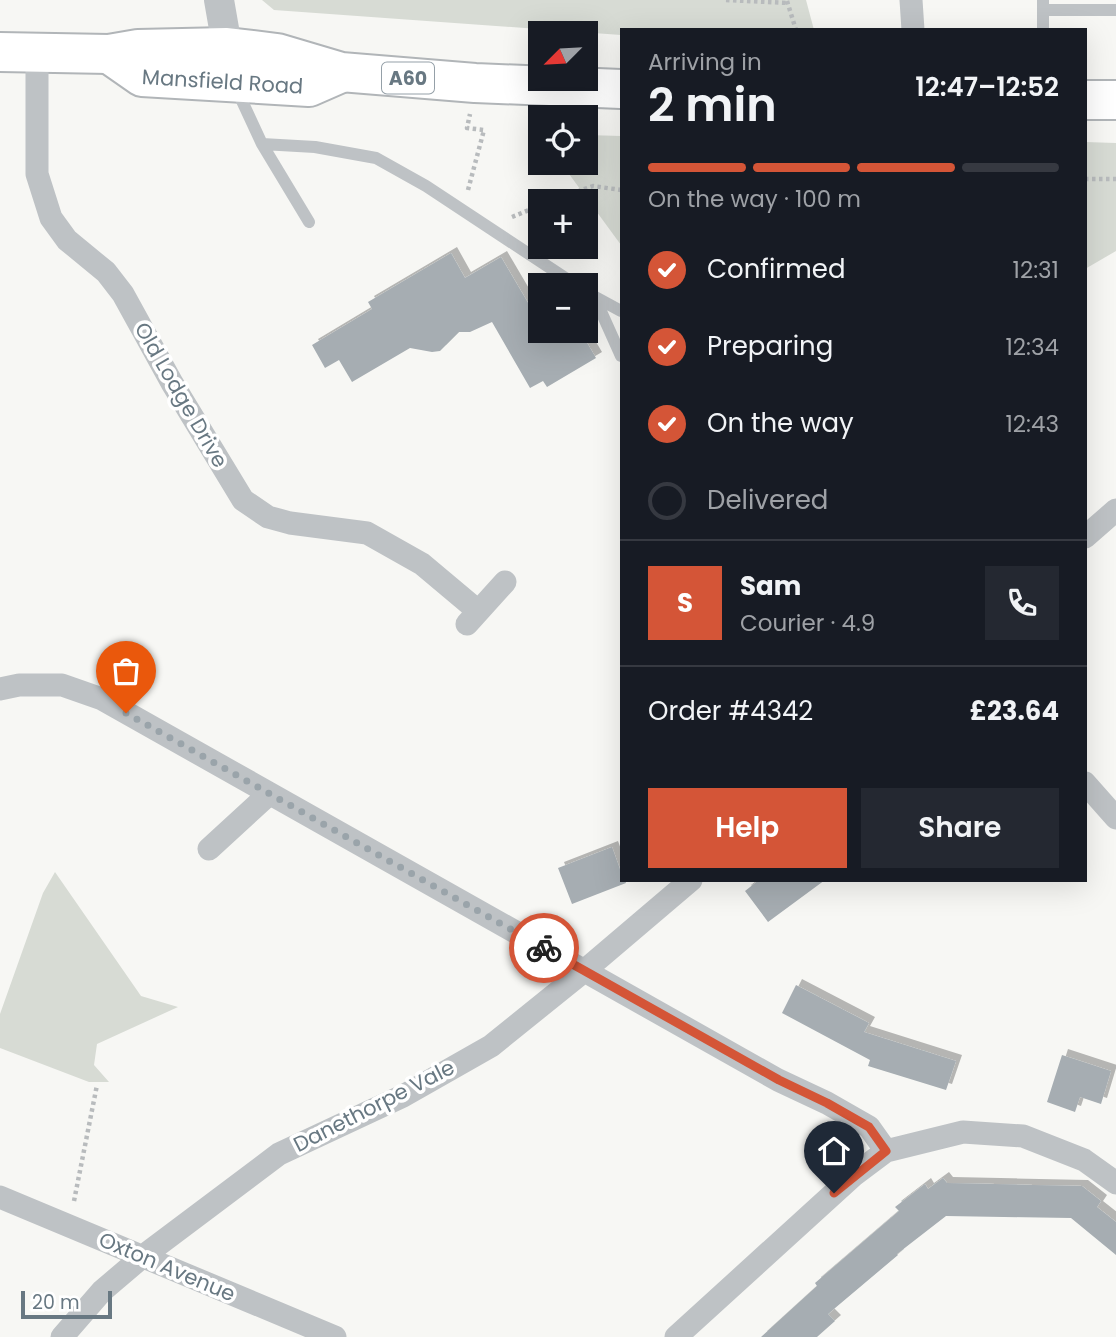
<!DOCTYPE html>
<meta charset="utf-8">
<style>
body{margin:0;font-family:Poppins,sans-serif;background:#242831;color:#f1f3f6;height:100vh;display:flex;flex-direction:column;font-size:26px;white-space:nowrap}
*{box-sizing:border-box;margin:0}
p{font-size:23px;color:#9ea1a6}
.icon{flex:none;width:38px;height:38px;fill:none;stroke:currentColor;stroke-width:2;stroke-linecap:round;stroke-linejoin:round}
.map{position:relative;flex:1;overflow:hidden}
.details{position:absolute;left:620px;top:28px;width:467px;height:854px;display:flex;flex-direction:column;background:#171b24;border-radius:0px;box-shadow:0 7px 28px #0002}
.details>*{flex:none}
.needle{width:46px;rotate:246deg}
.tools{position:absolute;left:528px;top:21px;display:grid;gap:14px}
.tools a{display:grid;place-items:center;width:70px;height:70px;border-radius:0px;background:#171b24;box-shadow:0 7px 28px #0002;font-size:35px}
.scale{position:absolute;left:21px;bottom:18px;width:91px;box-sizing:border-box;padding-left:7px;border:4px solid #687882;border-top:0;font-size:19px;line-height:24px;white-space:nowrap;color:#687882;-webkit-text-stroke:5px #fff;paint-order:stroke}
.pin{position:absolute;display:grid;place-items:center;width:60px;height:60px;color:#fff;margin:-72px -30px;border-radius:50% 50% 50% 0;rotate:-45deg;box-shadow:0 0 7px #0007}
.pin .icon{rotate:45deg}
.courier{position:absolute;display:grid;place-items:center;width:70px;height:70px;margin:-35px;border:5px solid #d45537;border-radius:50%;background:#fff;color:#222;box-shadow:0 2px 9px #0007}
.overview em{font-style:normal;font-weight:600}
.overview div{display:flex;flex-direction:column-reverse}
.overview{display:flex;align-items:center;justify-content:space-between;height:119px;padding:0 28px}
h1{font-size:46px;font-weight:600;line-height:52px}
.bar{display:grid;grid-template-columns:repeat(4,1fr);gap:10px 7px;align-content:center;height:84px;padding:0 28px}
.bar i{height:9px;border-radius:5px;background:#363941}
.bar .selected{background:#d45537}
.bar p{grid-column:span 4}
.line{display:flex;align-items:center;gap:18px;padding:0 28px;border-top:2px solid #363941}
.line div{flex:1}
.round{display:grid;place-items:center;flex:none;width:74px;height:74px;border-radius:0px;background:#242831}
ol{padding:0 28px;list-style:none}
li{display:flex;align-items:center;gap:21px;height:77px}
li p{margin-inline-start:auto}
li .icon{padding:7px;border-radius:50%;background:#d45537;color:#fff;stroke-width:4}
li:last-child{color:#9ea1a6}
li i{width:38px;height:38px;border:4px solid #363941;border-radius:50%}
.primary-button{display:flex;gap:14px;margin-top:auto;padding:14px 28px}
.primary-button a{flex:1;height:80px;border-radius:0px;background:#d45537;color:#fff;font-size:28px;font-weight:600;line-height:80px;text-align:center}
.primary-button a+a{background:#242831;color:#f1f3f6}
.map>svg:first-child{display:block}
.green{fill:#d7dbd4}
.building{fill:#a6adb2;filter:url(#shadow)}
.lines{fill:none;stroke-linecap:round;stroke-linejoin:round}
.trunk-casing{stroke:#b1b5b8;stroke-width:42}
.path{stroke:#b8bbbd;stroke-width:4.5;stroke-dasharray:3.5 3.5;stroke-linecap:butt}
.service{stroke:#bec2c5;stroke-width:12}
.minor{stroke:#bec2c5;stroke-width:23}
.tertiary{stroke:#bec2c5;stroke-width:30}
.trunk{stroke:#fff;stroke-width:38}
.done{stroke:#9aa4aa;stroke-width:7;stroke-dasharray:0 12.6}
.route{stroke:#d45537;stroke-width:9}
.labels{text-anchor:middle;stroke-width:7;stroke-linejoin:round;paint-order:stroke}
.shield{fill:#fff;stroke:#95a0a8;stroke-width:2}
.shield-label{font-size:19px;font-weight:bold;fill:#687882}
.street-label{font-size:21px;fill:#687882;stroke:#fff}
</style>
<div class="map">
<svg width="1116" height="1337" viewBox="0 0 1116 1337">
<defs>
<filter id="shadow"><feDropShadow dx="6" dy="-6" stdDeviation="0" flood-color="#0004"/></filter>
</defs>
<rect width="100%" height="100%" fill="#f7f7f4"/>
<path class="green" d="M 262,0 L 806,0 L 814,30 L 621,30 L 621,35 L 274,10 Z
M 586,135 L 621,136 L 621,245 L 561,163 L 586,163 Z
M 1085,142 L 1116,143 L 1116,251 L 1085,269 Z
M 55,872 L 141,996 L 178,1007 L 97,1044 L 94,1065 L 109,1082 L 89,1082 L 0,1048 L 0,1014 L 43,893 Z"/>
<path class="building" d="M 451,253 L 465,278 L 501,257 L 541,325 L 541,331 L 580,331 L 596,358 L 547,387 L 543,381 L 530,388 L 492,322 L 470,332 L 459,332 L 440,351 L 432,352 L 410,348 L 352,382 L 339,360 L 325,368 L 312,345 L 372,309 L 368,302 Z
M 612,847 L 621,872 L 621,880 L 625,880 L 626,883 L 572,904 L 558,868 Z
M 759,880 L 825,880 L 768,922 L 745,891 Z
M 796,985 L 869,1023 L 864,1032 L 956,1061 L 946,1090 L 868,1066 L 870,1060 L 782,1013 Z
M 1062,1055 L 1111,1071 L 1101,1104 L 1080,1097 L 1075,1112 L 1047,1102 Z
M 943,1178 L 947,1183 L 1082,1186 L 1101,1201 L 1097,1207 L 1116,1222 L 1116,1255 L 1071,1218 L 946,1216 L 897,1254 L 898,1255 L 828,1314 L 835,1321 L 817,1337 L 761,1337 L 817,1286 L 815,1283 L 899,1211 L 895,1207 L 925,1184 L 928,1189 Z"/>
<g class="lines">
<g class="trunk-casing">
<g id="trunk">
<path d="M 0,52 L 109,54 L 138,49 L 227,47 L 277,53 L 341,72 L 475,83 L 621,89"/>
<path id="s1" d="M 109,54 L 142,77 L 309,87 L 341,73"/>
<path d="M 1085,100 L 1116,100"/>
</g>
</g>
<path class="path" d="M 726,0 L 788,3
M 787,1 L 796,30
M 1085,179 L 1116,179
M 468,190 L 484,130 L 467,128 L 470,114
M 551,201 L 593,186 L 621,190
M 512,217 L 541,205
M 74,1201 L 97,1085"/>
<path class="service" d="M 1043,0 L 1043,30
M 1043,10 L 1116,10
M 236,88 L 262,144 L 309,222
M 262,144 L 315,147 L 376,158 L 426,186 L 576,285
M 586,292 L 621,311
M 595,298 L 621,356"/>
<path class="minor" d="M 911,0 L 913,30
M 37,52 L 37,174 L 51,218 L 67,240 L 106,272 L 123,294 L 172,383 L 243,500 L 268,517 L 290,523 L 367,533 L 422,564 L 478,611
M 1085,537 L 1116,510
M 467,624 L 505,582
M 0,689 L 19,685 L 62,685 L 102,699 L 778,1080 L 827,1103 L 869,1127 L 886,1151
M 1085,783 L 1116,818
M 209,849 L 269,794
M 0,1197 L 335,1337
M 62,1337 L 102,1291 L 142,1257 L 279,1154 L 403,1096 L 491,1046 L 584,971 L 691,880
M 676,1337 L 854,1175 L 886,1151 L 963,1132 L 1023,1136 L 1084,1160 L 1116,1183"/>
<path class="tertiary" d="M 219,0 L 231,69"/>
<use href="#trunk" class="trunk"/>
</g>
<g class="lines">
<path class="done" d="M 126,713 L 544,948"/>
<path class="route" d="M 544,948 L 779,1080 L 827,1103 L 869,1127 L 886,1151 L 834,1193"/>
</g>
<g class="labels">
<rect class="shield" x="382" y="62.5" width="52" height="31" rx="5"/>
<g class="shield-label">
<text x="408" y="85">A60</text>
</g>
<g class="street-label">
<text dy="7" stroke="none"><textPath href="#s1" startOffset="121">Mansfield Road</textPath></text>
<text transform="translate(181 395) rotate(60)" y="7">Old Lodge Drive</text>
<text transform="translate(374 1106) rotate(-27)" y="7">Danethorpe Vale</text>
<text transform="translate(167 1267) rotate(23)" y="7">Oxton Avenue</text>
</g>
</g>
</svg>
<div class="tools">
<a><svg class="needle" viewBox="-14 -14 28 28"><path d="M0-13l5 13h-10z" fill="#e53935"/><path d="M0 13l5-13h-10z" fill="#9ea1a6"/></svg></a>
<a><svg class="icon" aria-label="locate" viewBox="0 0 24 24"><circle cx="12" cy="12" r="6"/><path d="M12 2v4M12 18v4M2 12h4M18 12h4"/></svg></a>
<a>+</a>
<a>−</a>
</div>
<div class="scale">20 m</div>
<div class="pin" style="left:126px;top:713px;background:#ea580c"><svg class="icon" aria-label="bag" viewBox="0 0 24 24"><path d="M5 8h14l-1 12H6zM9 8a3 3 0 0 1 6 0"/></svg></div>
<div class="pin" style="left:834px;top:1193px;background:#1f2937"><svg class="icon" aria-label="home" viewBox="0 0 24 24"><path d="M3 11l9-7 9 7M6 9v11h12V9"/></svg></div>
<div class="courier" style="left:544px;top:948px"><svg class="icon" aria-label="bike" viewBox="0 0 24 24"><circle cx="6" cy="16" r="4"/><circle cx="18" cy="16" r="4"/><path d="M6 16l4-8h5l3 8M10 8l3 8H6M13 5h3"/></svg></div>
<section class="details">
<div class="overview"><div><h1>2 min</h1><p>Arriving in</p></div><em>12:47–12:52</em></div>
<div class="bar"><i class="selected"></i><i class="selected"></i><i class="selected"></i><i></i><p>On the way · 100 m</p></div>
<ol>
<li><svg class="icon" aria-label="check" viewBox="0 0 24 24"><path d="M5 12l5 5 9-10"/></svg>Confirmed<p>12:31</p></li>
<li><svg class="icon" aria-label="check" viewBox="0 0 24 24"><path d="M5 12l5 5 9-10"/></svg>Preparing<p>12:34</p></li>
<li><svg class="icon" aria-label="check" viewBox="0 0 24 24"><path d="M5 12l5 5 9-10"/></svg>On the way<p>12:43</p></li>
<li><i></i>Delivered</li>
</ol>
<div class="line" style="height:126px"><b class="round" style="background:#d45537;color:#fff">S</b><div><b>Sam</b><p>Courier · 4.9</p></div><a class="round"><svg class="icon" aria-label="phone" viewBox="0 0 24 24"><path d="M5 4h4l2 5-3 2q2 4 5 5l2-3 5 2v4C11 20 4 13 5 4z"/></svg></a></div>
<div class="line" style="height:91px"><div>Order #4342</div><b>£23.64</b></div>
<div class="primary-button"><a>Help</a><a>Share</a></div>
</section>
</div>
